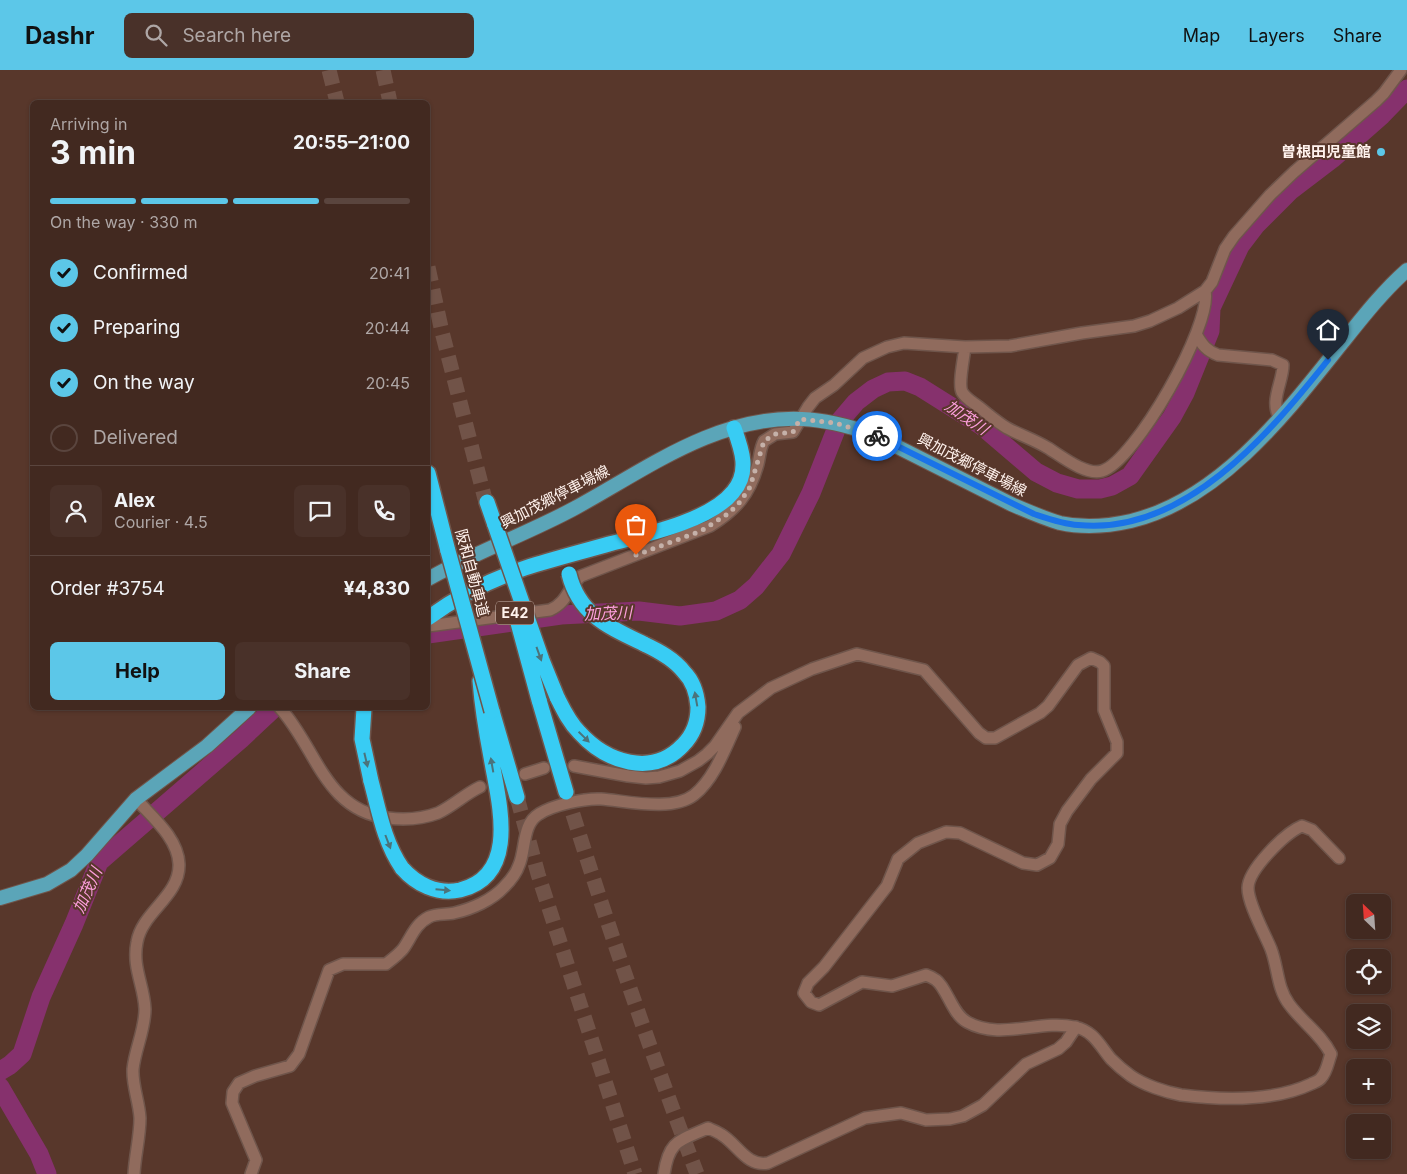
<!DOCTYPE html>
<meta charset="utf-8">
<style>
body{margin:0;font-family:Inter,"Noto Sans JP",sans-serif;background:#493129;color:#f1f3f6;height:100vh;display:flex;flex-direction:column;font-size:19px;white-space:nowrap}
*{box-sizing:border-box;margin:0}
p{font-size:16px;color:#aea6a5}
.icon{flex:none;width:28px;height:28px;fill:none;stroke:currentColor;stroke-width:2;stroke-linecap:round;stroke-linejoin:round}
.map{position:relative;flex:1;overflow:hidden}
.panel{position:absolute;left:30px;top:30px;width:400px;height:610px;display:flex;flex-direction:column;background:#422920;border-radius:8px;box-shadow:0 1px 4px #0004,0 0 0 1px #5a453e}
.panel>*{flex:none}
.needle{width:32px;rotate:335deg}
.buttons{position:absolute;left:1346px;top:824px;display:grid;gap:10px}
.buttons a{display:grid;place-items:center;width:45px;height:45px;border-radius:8px;background:#422920;box-shadow:0 1px 4px #0004,0 0 0 1px #5a453e;font-size:25px}
.pin{position:absolute;display:grid;place-items:center;width:42px;height:42px;color:#fff;margin:-51px -21px;border-radius:50% 50% 50% 0;rotate:-45deg;box-shadow:0 0 5px #0007}
.pin .icon{rotate:45deg}
.courier{position:absolute;display:grid;place-items:center;width:50px;height:50px;margin:-25px;border:4px solid #1a73e8;border-radius:50%;background:#fff;color:#222;box-shadow:0 1px 6px #0007}
.head em{font-style:normal;font-weight:700}
.head div{display:flex;flex-direction:column-reverse}
.head{display:flex;align-items:center;justify-content:space-between;height:85px;padding:0 20px}
h1{font-size:32px;font-weight:700;line-height:38px}
.bar{display:grid;grid-template-columns:repeat(4,1fr);gap:8px 5px;align-content:center;height:60px;padding:0 20px}
.bar i{height:6px;border-radius:4px;background:#5a453e}
.bar .active{background:#5cc7e8}
.bar p{grid-column:span 4}
.line{display:flex;align-items:center;gap:12px;padding:0 20px;border-top:1px solid #5a453e}
.line div{flex:1}
.round{display:grid;place-items:center;flex:none;width:52px;height:52px;border-radius:8px;background:#493129}
ol{padding:0 20px;list-style:none}
li{display:flex;align-items:center;gap:15px;height:55px}
li p{margin-inline-start:auto}
li .icon{padding:5px;border-radius:50%;background:#5cc7e8;color:#111;stroke-width:4}
li:last-child{color:#aea6a5}
li i{width:28px;height:28px;border:2px solid #5a453e;border-radius:50%}
.cta{display:flex;gap:10px;margin-top:auto;padding:10px 20px}
.cta a{flex:1;height:58px;border-radius:8px;background:#5cc7e8;color:#111;font-size:20px;font-weight:700;line-height:58px;text-align:center}
.cta a+a{background:#493129;color:#f1f3f6}
header{display:flex;align-items:center;gap:30px;box-sizing:border-box;height:70px;padding:0 25px;background:#5cc7e8;color:#111}
header strong{font-size:24px}
nav{display:flex;gap:28px;margin-inline-start:auto;font-size:18px}
.search{width:350px;height:45px;background:#493129;display:flex;align-items:center;gap:12px;box-sizing:border-box;padding:0 18px;border-radius:8px;color:#aea6a5;font-size:19px}
.map>svg:first-child{display:block}
.lines{fill:none;stroke-linecap:round;stroke-linejoin:round}
.river{stroke:#86316d;stroke-width:19}
.highway-tunnel{stroke:#715348;stroke-width:15;stroke-dasharray:15 8;stroke-linecap:butt}
.minor-casing{stroke:#6f554b;stroke-width:14}
.major-casing{stroke:#6f554b;stroke-width:16}
.highway-casing{stroke:#6f554b;stroke-width:18}
.minor{stroke:#906b5d;stroke-width:11}
.major{stroke:#5ba5b8;stroke-width:14}
.highway{stroke:#38ccf4;stroke-width:15}
.highway-bridge-casing{stroke:#6f554b;stroke-width:18;stroke-linecap:butt}
.highway-bridge{stroke:#38ccf4;stroke-width:15}
.oneway{fill:#4b737b}
.done{stroke:#c5b1a9;stroke-width:5;stroke-dasharray:0 9}
.route{stroke:#1a73e8;stroke-width:6}
.poi-dot{fill:#5cc7e8;stroke:#58372b;stroke-width:2}
.labels{text-anchor:middle;stroke-width:4;stroke-linejoin:round;paint-order:stroke}
.shield{fill:#58372b;stroke:#cdbab3;stroke-width:1}
.shield-label{font-size:14px;font-weight:bold;fill:#fff2ed}
.poi-label{font-size:15px;font-weight:bold;fill:#fff2ed;stroke:#58372b;text-anchor:end}
.street-label{font-size:15px;fill:#fff2ed;stroke:#58372b}
.water-label{font-size:16px;font-style:italic;fill:#fc9edc;stroke:#58372b}
</style>
<header>
<strong>Dashr</strong>
<div class="search"><svg class="icon" aria-label="search" viewBox="0 0 24 24"><circle cx="10" cy="10" r="6"/><path d="M15 15l6 6"/></svg>Search here</div>
<nav><a>Map</a><a>Layers</a><a>Share</a></nav>
</header>
<div class="map">
<svg width="1407" height="1104" viewBox="0 0 1407 1104">
<rect width="100%" height="100%" fill="#58372b"/>
<g class="lines">
<path class="river" d="M 428,564 L 561,545 L 639,541 L 680,546 L 716,541 L 740,530 L 756,516 L 781,484 L 811,423 L 839,352 L 856,332 L 873,319 L 888,312 L 905,311 L 920,317 L 982,356 L 1036,402 L 1057,413 L 1078,419 L 1100,419 L 1112,416 L 1130,406 L 1172,347 L 1185,323 L 1210,261 L 1211,238 L 1240,176 L 1256,155 L 1290,121 L 1332,89 L 1382,45 L 1407,19
M 0,1001 L 10,995 L 22,984 L 41,927 L 74,854 L 99,792 L 241,669 L 274,638
M 0,1017 L 39,1084 L 47,1104"/>
<path class="highway-tunnel" d="M 329,0 L 337,32
M 383,0 L 390,32
M 428,197 L 442,262 L 486,433
M 566,722 C 606,851 649,978 697,1104
M 517,727 L 538,804 L 635,1104"/>
<g class="minor-casing">
<path id="minor" d="M 1196,264 C 1202,275 1207,281 1218,285 L 1272,290 L 1283,295 C 1283,312 1269,332 1280,348
M 965,277 C 964,287 958,314 962,322 C 966,329 974,333 979,337 C 988,344 997,352 1007,358 C 1020,365 1035,370 1048,378 C 1061,386 1086,406 1102,401 C 1135,391 1213,254 1205,221
M 428,556 L 550,540 C 568,532 568,517 581,506 L 710,456 C 736,440 750,424 758,394 C 760,386 760,378 764,371 L 775,364 L 793,362 L 808,337 L 815,328 L 834,315 L 863,288 L 887,277 L 904,273 L 965,277 L 1010,276 L 1082,263 L 1134,256 L 1150,251 L 1178,238 L 1205,221 L 1212,212 L 1225,179 L 1234,166 L 1270,125 L 1294,102 L 1376,31 L 1384,23 L 1401,0
M 280,638 C 316,677 325,741 388,748 C 405,750 422,749 438,743 C 453,736 465,724 480,717
M 574,696 L 628,706 L 646,708 L 659,707 L 680,701 L 698,691 L 707,684 L 715,676 L 738,643 L 771,618 L 812,599 L 857,584 L 924,600 L 979,663 L 986,668 L 995,668 L 1040,643 L 1048,636 L 1078,595 L 1091,588 L 1100,592 L 1104,596 L 1104,640 L 1117,672 L 1117,683 L 1091,709 L 1067,741 L 1060,754 L 1058,774 L 1050,788 L 1037,795 L 1023,793 L 960,763 L 946,762 L 918,773 L 898,789 L 887,816 L 824,897 L 808,913 L 804,923 L 811,932 L 819,935 L 862,912 L 892,916 L 926,905 C 929,906 933,908 936,910 C 947,918 952,944 967,952 C 1001,971 1039,949 1075,957 C 1094,961 1100,976 1111,989 C 1117,995 1124,1001 1131,1006 C 1144,1015 1165,1022 1181,1025 C 1222,1030 1273,1032 1311,1014 C 1315,1012 1319,1011 1321,1008 C 1327,1002 1328,992 1331,984 C 1321,964 1302,952 1289,934 C 1277,918 1278,897 1271,879 C 1265,864 1248,834 1248,818 C 1248,800 1285,763 1302,756 L 1312,760 L 1339,788
M 525,704 L 544,698
M 134,1104 C 135,1085 140,1067 140,1048 C 139,1031 132,1015 133,999 C 135,979 145,960 145,939 C 144,915 132,898 137,872 C 142,842 180,826 179,794 C 178,768 152,747 136,729
M 251,1104 L 256,1090 L 232,1033 L 233,1022 L 239,1013 L 255,1006 L 290,996 L 299,984 L 329,900 L 343,894 L 386,894 C 391,890 398,885 403,879 C 411,868 415,854 429,847 C 437,843 446,845 454,843 C 472,839 492,830 504,817 C 510,811 516,804 519,795 C 526,779 522,754 539,744 C 553,735 585,728 601,729 C 627,731 672,742 694,725 C 714,709 725,679 735,657
M 664,1104 C 669,1070 679,1071 708,1058 C 712,1060 718,1062 722,1065 C 738,1075 747,1097 768,1093 L 865,1048 L 901,1043 L 926,1050 L 950,1049 L 963,1046 L 983,1035 L 1026,994 L 1058,979 L 1066,972 L 1076,957"/>
</g>
<g class="major-casing">
<path id="major" d="M 428,509 C 475,482 527,464 575,438 C 645,400 717,345 802,349 C 826,350 849,356 872,364 L 1011,434 C 1027,441 1043,448 1060,453 C 1083,458 1109,456 1131,451 C 1221,429 1287,342 1342,273 C 1362,248 1383,221 1407,200
M 0,828 L 47,814 L 71,800 L 87,785 L 136,729 L 207,676 L 249,638"/>
</g>
<g class="highway-casing">
<path id="highway" d="M 428,403 L 448,481
M 487,432 L 495,455
M 428,548 C 458,526 490,510 525,498 C 553,489 581,482 609,474 C 644,465 710,451 733,422 C 750,402 742,380 734,358
M 557,627 C 563,639 569,652 579,662 C 606,692 652,708 683,675 C 693,665 698,651 698,637 C 697,624 693,611 684,602 C 674,589 659,581 644,574
M 539,630 L 566,722
M 364,638 L 362,669 L 371,711
M 492,641 L 517,727
M 402,798 C 416,814 437,825 460,820 C 521,805 498,730 491,687 C 486,661 482,636 480,611"/>
</g>
<use href="#minor" class="minor"/>
<use href="#major" class="major"/>
<use href="#highway" class="highway"/>
<g class="highway-bridge-casing">
<path id="highway-bridge" d="M 495,455 L 542,590 L 557,627
M 448,481 L 492,641
M 569,504 C 579,545 609,557 644,574
M 515,542 L 539,630
M 371,711 C 379,741 384,772 402,798"/>
</g>
<use href="#highway-bridge" class="highway-bridge"/>
</g>
<defs><path id="oneway-solid" d="M-6-.8H1V-3.2L6.5 0L1 3.2V.8H-6Z" transform="scale(1.25)"/></defs>
<g class="oneway">
<use href="#oneway-solid" transform="translate(539 584) rotate(70)"/>
<use href="#oneway-solid" transform="translate(696 629) rotate(-100)"/>
<use href="#oneway-solid" transform="translate(584 667) rotate(44)"/>
<use href="#oneway-solid" transform="translate(366 690) rotate(77)"/>
<use href="#oneway-solid" transform="translate(492 695) rotate(-100)"/>
<use href="#oneway-solid" transform="translate(388 772) rotate(69)"/>
<use href="#oneway-solid" transform="translate(443 820) rotate(5)"/>
</g>
<g class="lines">
<path class="done" d="M 636,485 L 701,461 L 729,443 L 740,432 L 750,417 L 764,371 L 775,364 L 793,362 L 800,349 L 835,353 L 877,366"/>
<path class="route" d="M 877,366 L 1034,444 C 1049,449 1063,454 1078,455 C 1184,466 1269,364 1328,290"/>
</g>
<circle class="poi-dot" cx="1381" cy="82" r="5"/>
<g class="labels">
<rect class="shield" x="496" y="531.5" width="38" height="23" rx="4"/>
<g class="shield-label">
<text x="515" y="548">E42</text>
</g>
<g class="poi-label">
<text x="1371" y="87">曽根田児童館</text>
</g>
<g class="street-label">
<text transform="translate(972 395) rotate(27)" y="5">興加茂郷停車場線</text>
<text transform="translate(555 427) rotate(-27)" y="5">興加茂郷停車場線</text>
<text transform="translate(472 503) rotate(75)" y="5">阪和自動車道</text>
</g>
<g class="water-label">
<text transform="translate(967 347) rotate(34)" y="6">加茂川</text>
<text transform="translate(608 543) rotate(-2)" y="6">加茂川</text>
<text transform="translate(87 820) rotate(-66)" y="6">加茂川</text>
</g>
</g>
</svg>
<div class="buttons">
<a><svg class="needle" viewBox="-14 -14 28 28"><path d="M0-13l5 13h-10z" fill="#e53935"/><path d="M0 13l5-13h-10z" fill="#aea6a5"/></svg></a>
<a><svg class="icon" aria-label="locate" viewBox="0 0 24 24"><circle cx="12" cy="12" r="6"/><path d="M12 2v4M12 18v4M2 12h4M18 12h4"/></svg></a>
<a><svg class="icon" aria-label="layers" viewBox="0 0 24 24"><path d="M12 4l9 5-9 5-9-5zM3 14l9 5 9-5"/></svg></a>
<a>+</a>
<a>−</a>
</div>
<div class="pin" style="left:636px;top:485px;background:#ea580c"><svg class="icon" aria-label="bag" viewBox="0 0 24 24"><path d="M5 8h14l-1 12H6zM9 8a3 3 0 0 1 6 0"/></svg></div>
<div class="pin" style="left:1328px;top:290px;background:#1f2937"><svg class="icon" aria-label="home" viewBox="0 0 24 24"><path d="M3 11l9-7 9 7M6 9v11h12V9"/></svg></div>
<div class="courier" style="left:877px;top:366px"><svg class="icon" aria-label="bike" viewBox="0 0 24 24"><circle cx="6" cy="16" r="4"/><circle cx="18" cy="16" r="4"/><path d="M6 16l4-8h5l3 8M10 8l3 8H6M13 5h3"/></svg></div>
<section class="panel">
<div class="head"><div><h1>3 min</h1><p>Arriving in</p></div><em>20:55–21:00</em></div>
<div class="bar"><i class="active"></i><i class="active"></i><i class="active"></i><i></i><p>On the way · 330 m</p></div>
<ol>
<li><svg class="icon" aria-label="check" viewBox="0 0 24 24"><path d="M5 12l5 5 9-10"/></svg>Confirmed<p>20:41</p></li>
<li><svg class="icon" aria-label="check" viewBox="0 0 24 24"><path d="M5 12l5 5 9-10"/></svg>Preparing<p>20:44</p></li>
<li><svg class="icon" aria-label="check" viewBox="0 0 24 24"><path d="M5 12l5 5 9-10"/></svg>On the way<p>20:45</p></li>
<li><i></i>Delivered</li>
</ol>
<div class="line" style="height:90px"><a class="round"><svg class="icon" aria-label="person" viewBox="0 0 24 24"><circle cx="12" cy="8" r="4"/><path d="M4 21q1-7 8-7t8 7"/></svg></a><div><b>Alex</b><p>Courier · 4.5</p></div><a class="round"><svg class="icon" aria-label="chat" viewBox="0 0 24 24"><path d="M4 5h16v11H9l-5 4z"/></svg></a><a class="round"><svg class="icon" aria-label="phone" viewBox="0 0 24 24"><path d="M5 4h4l2 5-3 2q2 4 5 5l2-3 5 2v4C11 20 4 13 5 4z"/></svg></a></div>
<div class="line" style="height:65px"><div>Order #3754</div><b>¥4,830</b></div>
<div class="cta"><a>Help</a><a>Share</a></div>
</section>
</div>
